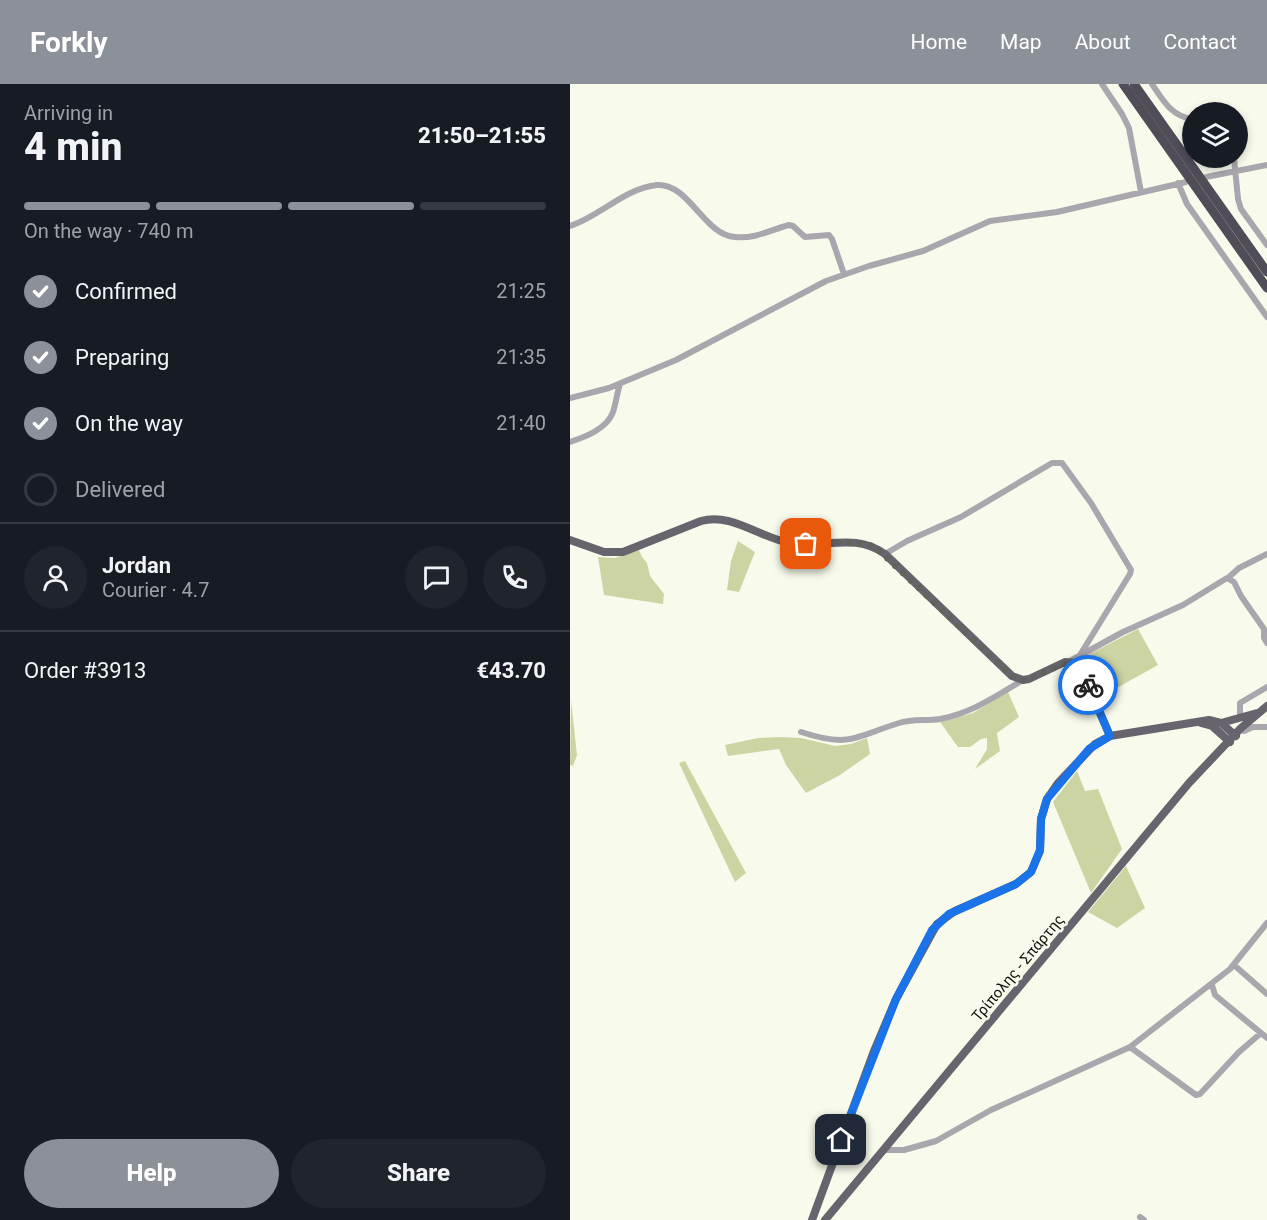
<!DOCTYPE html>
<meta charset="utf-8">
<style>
body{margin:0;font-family:Roboto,sans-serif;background:#20242c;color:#f1f3f6;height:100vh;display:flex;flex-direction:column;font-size:22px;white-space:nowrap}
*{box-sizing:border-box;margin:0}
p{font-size:20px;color:#9ea1a6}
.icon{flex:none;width:33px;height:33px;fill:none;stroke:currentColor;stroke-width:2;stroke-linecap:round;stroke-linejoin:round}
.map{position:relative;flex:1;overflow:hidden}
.sheet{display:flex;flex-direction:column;background:#171b24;width:570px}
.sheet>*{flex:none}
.controls{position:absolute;left:612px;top:18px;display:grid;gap:12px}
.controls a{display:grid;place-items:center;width:66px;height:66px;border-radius:50%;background:#171b24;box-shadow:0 3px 9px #0003;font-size:30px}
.pin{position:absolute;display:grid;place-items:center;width:51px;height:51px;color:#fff;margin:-26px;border-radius:12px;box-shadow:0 3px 9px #0006}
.courier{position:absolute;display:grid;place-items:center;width:60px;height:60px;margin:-30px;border:4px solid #1a73e8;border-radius:50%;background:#fff;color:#222;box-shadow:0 2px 8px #0007}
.headline em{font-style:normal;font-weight:800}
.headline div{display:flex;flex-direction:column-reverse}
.headline{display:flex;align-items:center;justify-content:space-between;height:102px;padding:0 24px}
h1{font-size:39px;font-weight:800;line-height:45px}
.bar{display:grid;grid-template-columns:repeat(4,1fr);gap:9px 6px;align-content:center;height:72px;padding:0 24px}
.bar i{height:8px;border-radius:4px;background:#363941}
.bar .current{background:#8c9099}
.bar p{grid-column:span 4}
.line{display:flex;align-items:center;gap:15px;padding:0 24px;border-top:2px solid #363941}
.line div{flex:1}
.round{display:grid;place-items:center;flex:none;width:63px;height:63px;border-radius:32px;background:#20242c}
ol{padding:0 24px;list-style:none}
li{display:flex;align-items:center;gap:18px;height:66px}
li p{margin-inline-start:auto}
li .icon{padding:6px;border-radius:50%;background:#8c9099;color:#fff;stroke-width:4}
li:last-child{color:#9ea1a6}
li i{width:33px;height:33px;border:3px solid #363941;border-radius:50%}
.action{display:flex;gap:12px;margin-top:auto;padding:12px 24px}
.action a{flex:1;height:69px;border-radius:36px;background:#8c9099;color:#fff;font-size:24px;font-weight:800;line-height:69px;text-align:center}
.action a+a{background:#20242c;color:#f1f3f6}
header{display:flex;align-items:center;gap:36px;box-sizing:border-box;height:84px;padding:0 30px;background:#8c9099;color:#fff}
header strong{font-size:28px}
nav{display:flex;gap:33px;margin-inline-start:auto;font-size:21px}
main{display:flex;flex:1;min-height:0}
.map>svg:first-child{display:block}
.green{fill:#cdd4a3}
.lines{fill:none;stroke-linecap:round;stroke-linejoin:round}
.minor{stroke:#a9a7ad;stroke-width:6}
.major{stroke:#67646e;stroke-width:8}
.highway{stroke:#504c58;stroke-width:9}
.done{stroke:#62645c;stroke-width:6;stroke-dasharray:0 10.8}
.route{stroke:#1a73e8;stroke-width:8}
.labels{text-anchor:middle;stroke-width:5;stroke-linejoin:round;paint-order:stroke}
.street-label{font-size:15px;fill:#12130e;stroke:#f8fbec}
</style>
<header>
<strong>Forkly</strong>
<nav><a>Home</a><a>Map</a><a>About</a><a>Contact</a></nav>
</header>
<main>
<section class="sheet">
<div class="headline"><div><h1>4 min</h1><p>Arriving in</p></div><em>21:50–21:55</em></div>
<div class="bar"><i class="current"></i><i class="current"></i><i class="current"></i><i></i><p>On the way · 740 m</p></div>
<ol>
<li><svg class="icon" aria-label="check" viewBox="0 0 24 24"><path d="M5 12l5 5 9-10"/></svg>Confirmed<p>21:25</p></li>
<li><svg class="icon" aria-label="check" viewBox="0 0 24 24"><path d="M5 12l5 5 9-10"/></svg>Preparing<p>21:35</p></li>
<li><svg class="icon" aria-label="check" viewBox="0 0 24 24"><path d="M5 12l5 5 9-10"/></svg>On the way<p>21:40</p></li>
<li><i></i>Delivered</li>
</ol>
<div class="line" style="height:108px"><a class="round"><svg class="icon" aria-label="person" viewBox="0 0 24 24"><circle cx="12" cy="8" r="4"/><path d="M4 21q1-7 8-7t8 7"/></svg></a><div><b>Jordan</b><p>Courier · 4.7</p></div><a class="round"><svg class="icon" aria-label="chat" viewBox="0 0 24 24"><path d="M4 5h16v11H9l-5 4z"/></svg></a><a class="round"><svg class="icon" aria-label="phone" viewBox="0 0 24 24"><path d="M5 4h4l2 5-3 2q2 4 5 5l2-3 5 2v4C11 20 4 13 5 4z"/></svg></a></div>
<div class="line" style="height:78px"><div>Order #3913</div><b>€43.70</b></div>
<div class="action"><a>Help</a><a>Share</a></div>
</section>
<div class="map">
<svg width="697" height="1136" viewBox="0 0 697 1136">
<rect width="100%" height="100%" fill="#f8fbec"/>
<path class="green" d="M 168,457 L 185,468 L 169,508 L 157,506 L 161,477 Z
M 69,466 L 72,473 L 77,479 L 80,492 L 94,510 L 93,520 L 34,511 L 28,473 L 45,474 Z
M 568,545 L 588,581 L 527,615 L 510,575 Z
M 438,608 L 449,633 L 427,649 L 430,667 L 405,685 L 417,665 L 417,654 L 411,655 L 400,663 L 388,663 L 370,638 L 403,629 Z
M 1,616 L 7,671 L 3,682 L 0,681 Z
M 212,653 L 231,654 L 265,662 L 281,660 L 297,654 L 300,670 L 270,691 L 236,709 L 216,681 L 209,665 L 158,672 L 155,661 L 188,654 Z
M 115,677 L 176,789 L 165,798 L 109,679 Z
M 507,687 L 515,707 L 528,705 L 552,765 L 521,809 L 483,718 Z
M 556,782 L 575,824 L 547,844 L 518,828 Z"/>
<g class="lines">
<path class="minor" d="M 532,0 L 552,30 L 559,44 L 571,108
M 582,0 C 593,16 601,32 622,35
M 664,74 L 668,115 L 671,125 L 697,161
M 636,93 L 697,81
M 608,99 L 617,120 L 697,233
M 0,142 C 29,133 55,104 87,101 C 119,99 134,151 165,153 C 186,155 200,146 219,141 L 223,142 L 235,153 L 259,151 L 262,155 L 274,190
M 0,314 L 39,304 L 106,276 L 256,197 L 299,182 L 353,167 L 420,137 L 487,128 L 616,98
M 0,358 C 15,353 37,345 43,328 C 46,319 47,309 50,300
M 315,470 L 337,457 L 391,433 L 482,379 L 492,379 L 521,419 L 561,486 L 560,490 L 510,571
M 658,494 L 669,484 L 697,470
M 500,577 L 553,548 L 613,521 L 657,494 L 664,498 L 671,512 L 694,545 L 694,554 L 697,559
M 670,633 L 670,619 L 697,603
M 674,647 L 683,643 L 697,643
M 231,648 C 280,664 284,653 329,639 C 342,635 356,637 370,635 C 402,629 426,612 453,596
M 664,881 L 697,910
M 642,901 L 645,911 L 697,954
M 560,963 L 626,1011 L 630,1010 L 669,968 L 691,949
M 314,1066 L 334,1066 L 366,1057 L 421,1026 L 560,963 L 660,885 L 697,839
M 570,1133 L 574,1136"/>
<path class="major" d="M 0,456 L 34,468 L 53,468 L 131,437 C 161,428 190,454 220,459 C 254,465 284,448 315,470 L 442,592 L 453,596 L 459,595 L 495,578 L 506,579 L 511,585 L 540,652
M 631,639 L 642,642 L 660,658
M 651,639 L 687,629
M 242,1136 L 304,967 L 326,915 L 367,840 L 385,827 L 446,800 L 461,788 L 470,767 L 471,735 L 477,715 L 488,699 L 525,660 L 540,652 L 639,636 L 651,639 L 666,652
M 255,1136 L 619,699 L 671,644 L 697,622"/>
<path class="highway" d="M 553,0 L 697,204
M 564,0 L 697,188"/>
</g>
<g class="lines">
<path class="done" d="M 236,460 C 259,460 283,454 305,463 L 442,592 L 453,596 L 459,595 L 500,577 L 509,581 L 518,601"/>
<path class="route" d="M 271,1056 L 326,915 L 362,846 L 379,830 L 446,800 L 461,788 L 470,766 L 471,735 L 477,715 L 519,665 L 540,652 L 518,601"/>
</g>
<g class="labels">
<g class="street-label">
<text transform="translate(448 884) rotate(-50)" y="5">Τρίπολης - Σπάρτης</text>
</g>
</g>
</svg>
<div class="controls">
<a><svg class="icon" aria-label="layers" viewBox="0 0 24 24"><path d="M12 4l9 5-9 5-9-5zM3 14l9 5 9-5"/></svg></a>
</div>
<div class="pin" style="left:236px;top:460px;background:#ea580c"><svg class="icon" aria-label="bag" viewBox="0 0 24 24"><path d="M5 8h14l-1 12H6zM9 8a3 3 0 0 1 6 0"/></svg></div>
<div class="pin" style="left:271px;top:1056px;background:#1f2937"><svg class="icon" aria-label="home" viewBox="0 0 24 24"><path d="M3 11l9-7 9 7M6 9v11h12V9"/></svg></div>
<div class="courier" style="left:518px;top:601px"><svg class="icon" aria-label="bike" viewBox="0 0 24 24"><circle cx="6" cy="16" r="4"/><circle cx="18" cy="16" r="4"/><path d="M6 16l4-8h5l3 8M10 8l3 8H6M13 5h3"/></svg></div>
</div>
</main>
